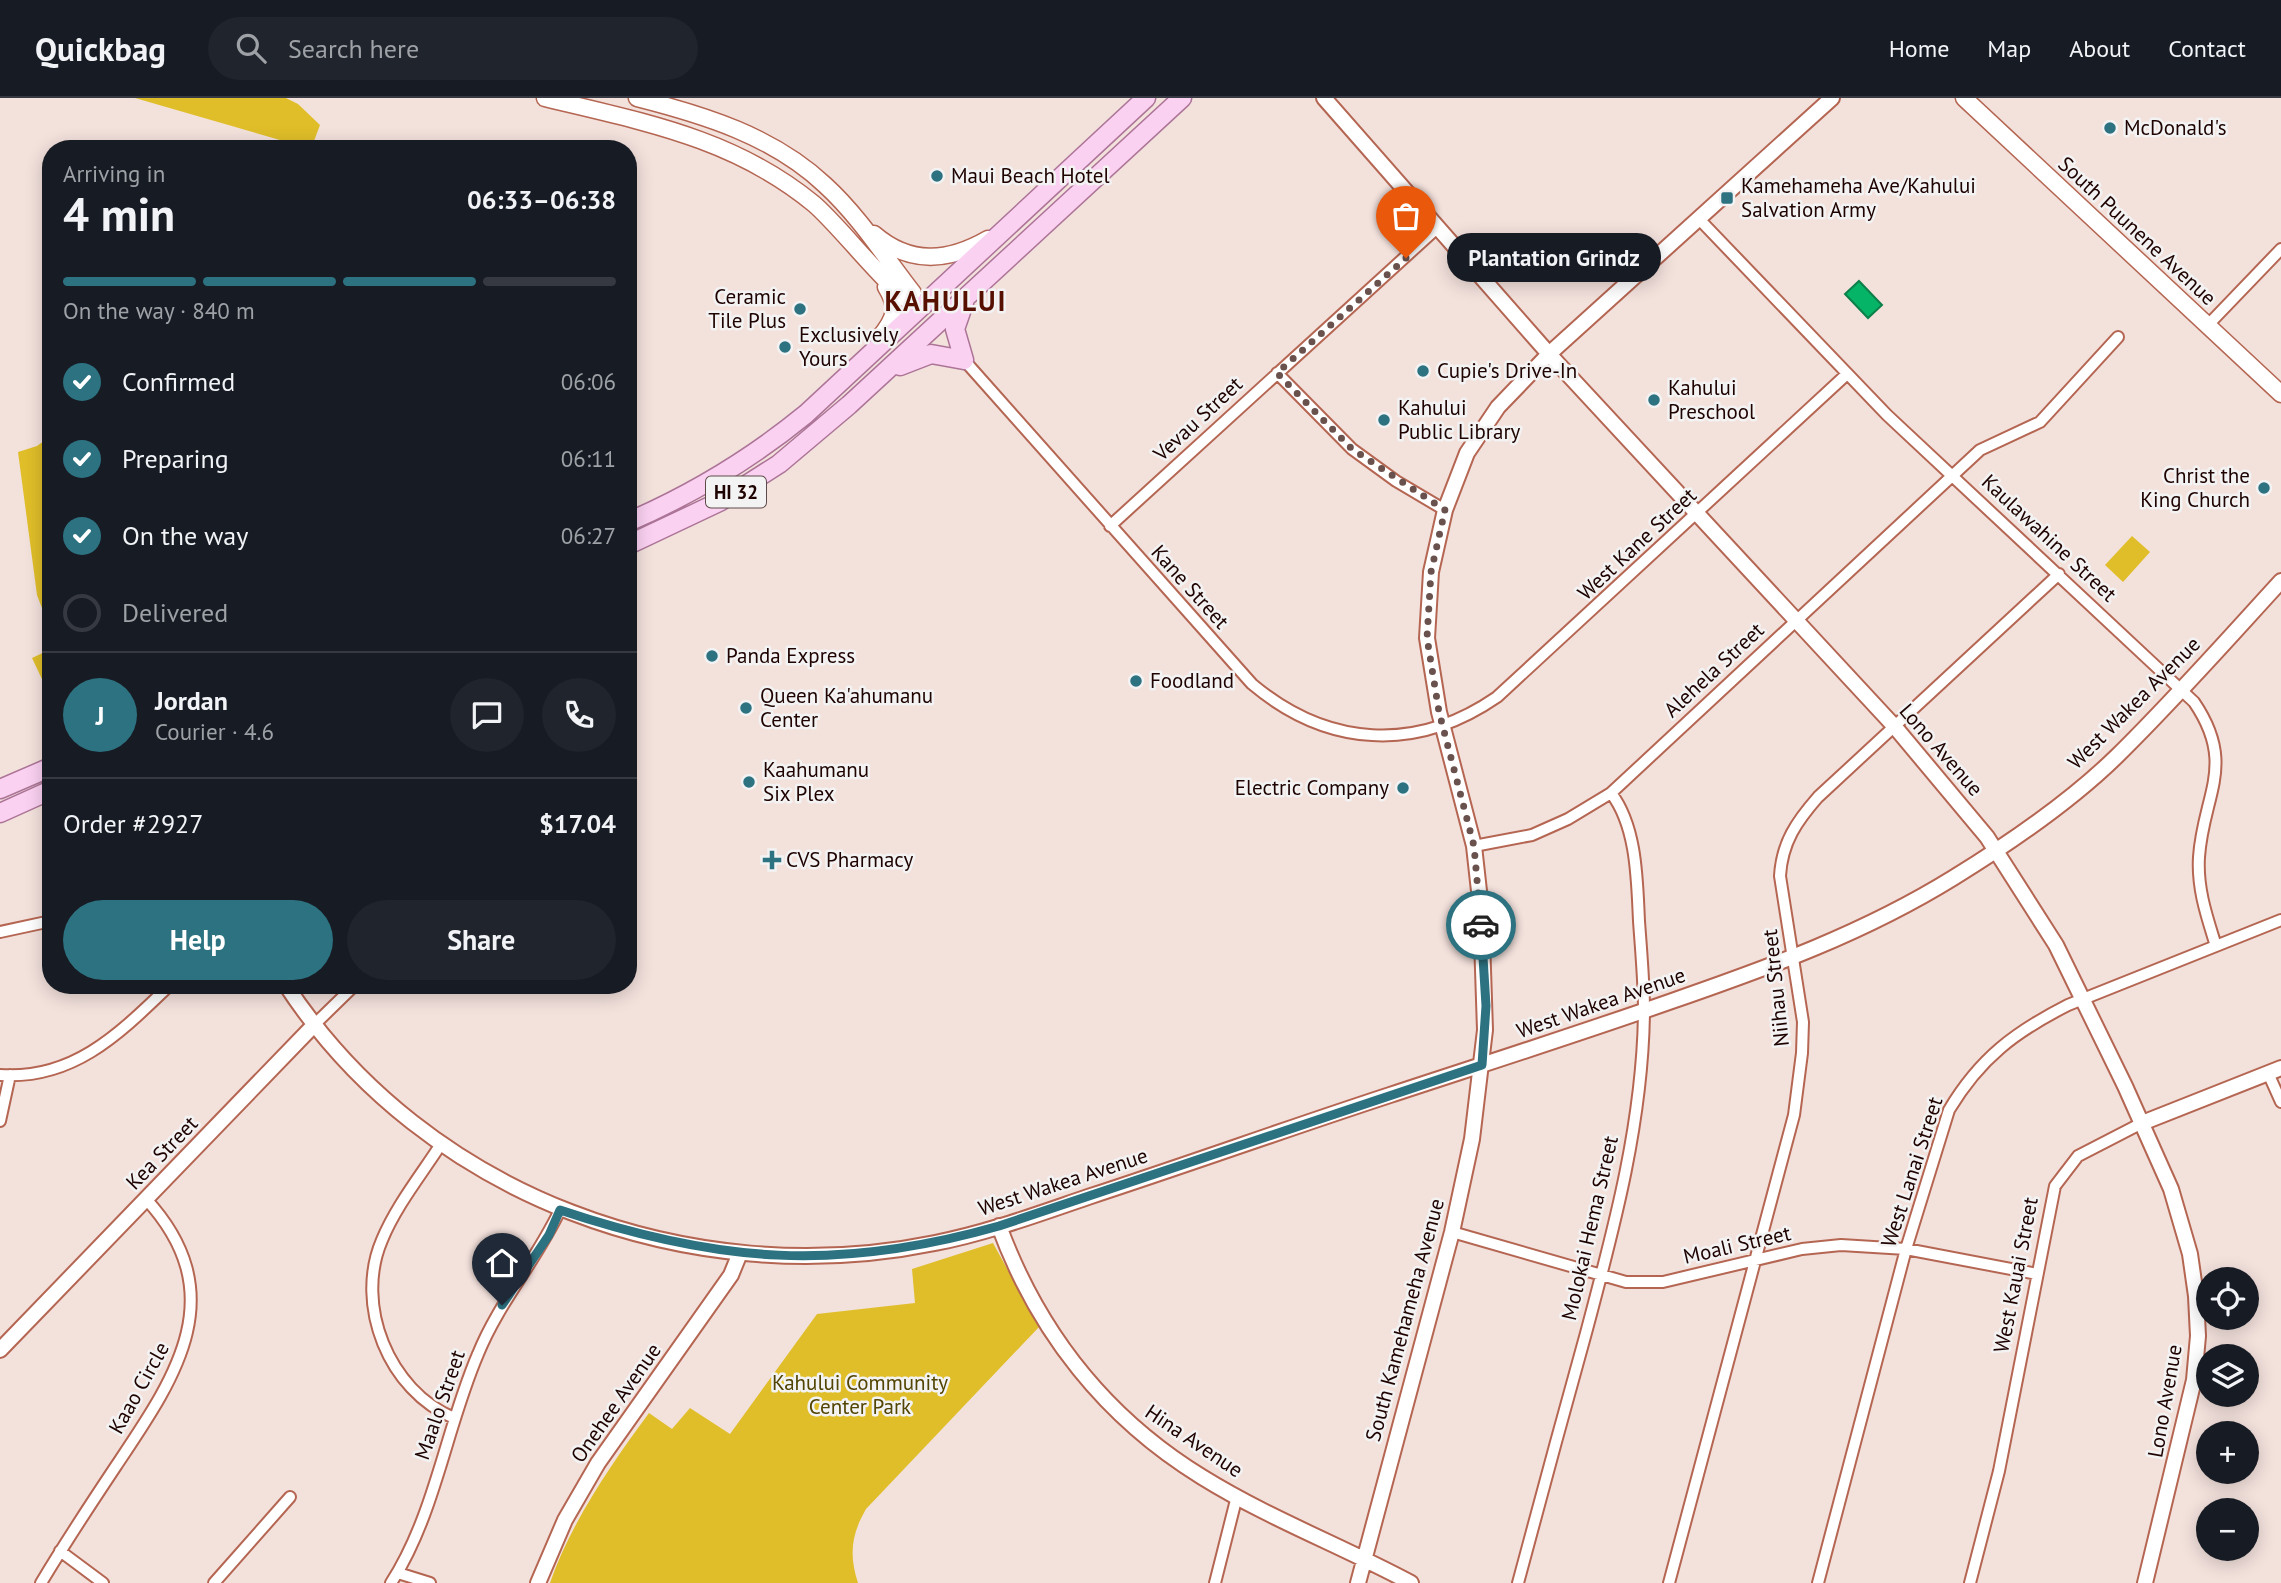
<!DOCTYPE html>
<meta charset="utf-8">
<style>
body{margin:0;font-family:"PT Sans",sans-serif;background:#20242c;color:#f1f3f6;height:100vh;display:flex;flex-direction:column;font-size:26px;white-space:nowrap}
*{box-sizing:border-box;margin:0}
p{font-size:23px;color:#9ea1a6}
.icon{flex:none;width:38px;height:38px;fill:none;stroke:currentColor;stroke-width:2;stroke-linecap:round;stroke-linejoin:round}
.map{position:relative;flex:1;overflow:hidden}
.sheet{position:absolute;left:42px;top:42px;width:595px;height:854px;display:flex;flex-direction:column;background:#171b24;border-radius:28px;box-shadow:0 4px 18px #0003}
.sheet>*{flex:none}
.fabs{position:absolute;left:2196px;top:1169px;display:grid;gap:14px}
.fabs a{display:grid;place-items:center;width:63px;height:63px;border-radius:50%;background:#171b24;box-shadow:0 4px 18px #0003;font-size:35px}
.pin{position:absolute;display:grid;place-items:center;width:60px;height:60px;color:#fff;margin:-72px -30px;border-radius:50% 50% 50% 0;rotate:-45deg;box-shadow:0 0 7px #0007}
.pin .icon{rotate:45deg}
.courier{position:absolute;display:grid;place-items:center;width:70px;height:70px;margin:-35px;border:5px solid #2d7281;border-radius:50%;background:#fff;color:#222;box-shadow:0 2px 9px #0007}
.bubble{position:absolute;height:49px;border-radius:24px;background:#171b24;box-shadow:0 4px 18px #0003;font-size:23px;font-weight:700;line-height:49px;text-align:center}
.summary em{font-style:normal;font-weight:700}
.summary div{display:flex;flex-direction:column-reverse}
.summary{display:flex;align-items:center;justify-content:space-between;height:119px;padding:0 21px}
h1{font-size:46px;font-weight:700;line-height:52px}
.bar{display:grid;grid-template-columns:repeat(4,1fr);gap:10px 7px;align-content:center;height:84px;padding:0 21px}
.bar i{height:9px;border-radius:5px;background:#363941}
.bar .on{background:#2d7281}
.bar p{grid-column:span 4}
.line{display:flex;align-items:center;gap:18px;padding:0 21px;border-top:2px solid #363941}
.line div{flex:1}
.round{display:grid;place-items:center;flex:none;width:74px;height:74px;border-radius:37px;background:#20242c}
ol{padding:0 21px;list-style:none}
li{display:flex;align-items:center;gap:21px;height:77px}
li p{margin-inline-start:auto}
li .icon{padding:7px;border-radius:50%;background:#2d7281;color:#fff;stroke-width:4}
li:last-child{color:#9ea1a6}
li i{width:38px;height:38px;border:4px solid #363941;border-radius:50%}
.primary-button{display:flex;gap:14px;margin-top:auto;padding:14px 21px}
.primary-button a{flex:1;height:80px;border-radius:42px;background:#2d7281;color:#fff;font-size:28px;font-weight:700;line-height:80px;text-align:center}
.primary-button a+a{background:#20242c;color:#f1f3f6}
header{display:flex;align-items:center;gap:42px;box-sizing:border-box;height:98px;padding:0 35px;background:#171b24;border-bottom:2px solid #363941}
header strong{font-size:33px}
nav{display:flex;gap:38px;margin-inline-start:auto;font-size:24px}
.search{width:490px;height:63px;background:#20242c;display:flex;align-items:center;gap:18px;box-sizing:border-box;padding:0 24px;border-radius:38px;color:#9ea1a6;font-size:26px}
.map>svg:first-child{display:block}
.green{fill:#e0be29}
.water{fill:#06b468;stroke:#0d7f49;stroke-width:2}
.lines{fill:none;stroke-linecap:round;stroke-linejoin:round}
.minor-casing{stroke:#b56652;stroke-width:14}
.tertiary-casing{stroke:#b56652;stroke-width:18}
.secondary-casing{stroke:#b56652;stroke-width:19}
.primary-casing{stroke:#ac7597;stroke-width:21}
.minor{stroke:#fff;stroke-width:10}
.tertiary{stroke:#fff;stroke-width:14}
.secondary{stroke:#fff;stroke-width:16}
.primary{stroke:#fbd1f2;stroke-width:18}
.done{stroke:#69514d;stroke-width:7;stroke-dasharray:0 12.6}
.route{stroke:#2d7281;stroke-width:9}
.poi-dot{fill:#2d7281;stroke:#f3f3f3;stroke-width:2.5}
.labels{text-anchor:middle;stroke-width:5;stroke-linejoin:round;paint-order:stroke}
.shield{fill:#f3f3f3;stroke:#5e4b49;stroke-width:2}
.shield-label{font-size:19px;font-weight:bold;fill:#1e0300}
.poi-label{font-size:21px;fill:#1e0300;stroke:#f3f3f3;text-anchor:start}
.street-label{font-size:21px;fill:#1e0300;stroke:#f3f3f3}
.park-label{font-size:21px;fill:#524402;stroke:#f3f3f3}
.district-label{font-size:28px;font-weight:bold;letter-spacing:2px;fill:#571000;stroke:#f3f3f3}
</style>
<header>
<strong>Quickbag</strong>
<div class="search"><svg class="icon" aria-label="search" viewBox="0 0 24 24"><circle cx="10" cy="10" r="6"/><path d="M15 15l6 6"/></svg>Search here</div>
<nav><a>Home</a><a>Map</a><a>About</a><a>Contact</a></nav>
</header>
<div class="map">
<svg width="2281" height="1485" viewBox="0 0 2281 1485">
<rect width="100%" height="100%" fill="#f3e1dc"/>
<path class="green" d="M 135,0 L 286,0 L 298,6 L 320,27 L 311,51 Z
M 48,340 L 51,343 L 51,515 L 45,518 L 37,497 L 18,354 L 37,348 Z
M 2132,438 L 2150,454 L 2123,484 L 2105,467 Z
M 51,551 L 51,596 L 49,596 L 32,560 Z
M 993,1145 L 1039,1229 L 866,1411 C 851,1437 849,1457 858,1485 L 550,1485 C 570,1426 612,1365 649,1315 L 672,1331 L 690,1310 L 730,1336 L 817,1216 L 915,1205 L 912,1171 Z"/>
<path class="water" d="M 1859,183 L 1882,207 L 1868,220 L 1845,196 Z"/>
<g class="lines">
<g class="minor-casing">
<path id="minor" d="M 1700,122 L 1887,317 L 2194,604 C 2237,667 2203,697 2199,759 C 2197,791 2207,819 2216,848
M 2208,227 L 2281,151
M 964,262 L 1252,586 C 1327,649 1416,655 1497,599 L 1847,276
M 1277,275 L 1352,351 L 1396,383 L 1445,412
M 1110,428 L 1437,130
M 1474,748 L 1532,737 L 1568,721 L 1611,695 L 1980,352 L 2040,324 L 2118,239
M 0,834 L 51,823
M 315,926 L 355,887
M 2268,975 L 2281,1004
M 0,977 C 74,982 120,935 170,887
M 0,1023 L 10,977
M 441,1046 C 421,1077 396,1108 382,1142 C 354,1207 389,1293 454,1320
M 1452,1134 L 1626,1184 L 1663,1184 L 1802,1151 L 1841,1147 L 1906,1151 L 2037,1176
M 60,1453 L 103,1485
M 398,1475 L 430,1485
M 41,1485 C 65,1445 90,1407 116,1368 C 175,1280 234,1197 146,1101
M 214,1485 L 290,1399
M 391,1485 C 435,1417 446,1330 478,1256 C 499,1204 536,1163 560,1112
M 1215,1485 L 1237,1398
M 1518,1485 C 1540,1402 1563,1318 1586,1235 C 1614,1130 1643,1023 1644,913 C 1644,883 1641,852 1639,823 C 1637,782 1637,729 1611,695
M 1669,1485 L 1794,1017 L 1802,955 L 1803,924 L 1780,778 C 1782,744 1797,723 1818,699 L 2059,476
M 1818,1485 L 1906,1151 L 1949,1012 C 1980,960 2015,934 2068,907 L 2281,822
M 1970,1485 L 1999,1373 L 2055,1088 L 2078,1058 L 2142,1025"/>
</g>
<g class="tertiary-casing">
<path id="tertiary" d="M 1324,0 L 1549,256 L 1895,629 L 1987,739 L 2056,847 L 2125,988 L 2171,1091 L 2190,1156 L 2196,1198 L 2198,1238 L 2194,1282 L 2145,1485
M 286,887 C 425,1099 691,1195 935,1145 C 987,1135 1038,1116 1088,1099 C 1189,1066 1289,1030 1390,997 C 1484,966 1578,936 1672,903 C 1770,869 1864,835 1953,780 C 2010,745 2069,705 2117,658 C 2174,602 2227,542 2281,483
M 2142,1025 L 2281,970
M 999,1128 C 1038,1234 1106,1320 1202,1379 C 1268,1420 1342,1448 1411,1485
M 0,1252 L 315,926
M 538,1485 L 565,1422 L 598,1365 L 731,1177 L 740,1155
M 1358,1485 L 1452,1134 L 1472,1041 L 1485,932 L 1481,811 L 1474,748 L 1439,614 L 1427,540 L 1431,474 L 1445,412 L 1467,355 L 1498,309 L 1549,256 L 1832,0"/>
</g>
<g class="secondary-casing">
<path id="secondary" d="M 545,0 C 643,24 734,40 814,106 C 843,131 891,196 920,210
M 637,0 C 704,17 773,38 825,87 C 859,118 885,159 913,195
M 1964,0 L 2281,296
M 874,136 C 910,167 948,164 988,141
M 880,239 C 895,220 899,210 886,189"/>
</g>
<g class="primary-casing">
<path id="primary" d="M 964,262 L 955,231 L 964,205
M 900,268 L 931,256 L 964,262
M 628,424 C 693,396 751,361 806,316 L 1146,0
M 628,447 L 721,403 L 779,366 L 849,307 L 1182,0
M 0,691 L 51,669
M 0,715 L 51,692"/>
</g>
<use href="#minor" class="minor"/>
<use href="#tertiary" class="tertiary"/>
<use href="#secondary" class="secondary"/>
<use href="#primary" class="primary"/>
</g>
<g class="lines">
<path class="done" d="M 1406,160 L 1277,275 L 1352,351 L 1445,412 L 1431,474 L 1427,540 L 1439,614 L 1474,748 L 1481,827"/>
<path class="route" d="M 502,1207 L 549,1137 L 560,1112 C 718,1165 838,1174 999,1128 L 1482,967 L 1486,908 L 1481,827"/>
</g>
<g class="poi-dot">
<circle cx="2110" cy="30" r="7"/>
<circle cx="937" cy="78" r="7"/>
<rect x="1720" y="93" width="14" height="14" rx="3.5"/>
<circle cx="800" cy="211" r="7"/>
<circle cx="785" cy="249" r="7"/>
<circle cx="1423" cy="273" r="7"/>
<circle cx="1654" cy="302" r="7"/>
<circle cx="1384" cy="322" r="7"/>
<circle cx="2264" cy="390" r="7"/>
<circle cx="712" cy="558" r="7"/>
<circle cx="1136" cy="583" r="7"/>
<circle cx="746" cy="610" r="7"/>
<circle cx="749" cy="684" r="7"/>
<circle cx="1403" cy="690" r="7"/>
<path d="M768.5 751.5h7v7h7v7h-7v7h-7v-7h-7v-7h7z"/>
</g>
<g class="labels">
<rect class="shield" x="706" y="378.5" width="60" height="31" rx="5"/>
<g class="shield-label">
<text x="736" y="401">HI 32</text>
</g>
<g class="poi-label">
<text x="2124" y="37">McDonald's</text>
<text x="951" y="85">Maui Beach Hotel</text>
<text x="1741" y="95">Kamehameha Ave/Kahului<tspan x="1741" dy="24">Salvation Army</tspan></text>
<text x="786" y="206" text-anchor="end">Ceramic<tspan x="786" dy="24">Tile Plus</tspan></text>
<text x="799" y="244">Exclusively<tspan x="799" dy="24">Yours</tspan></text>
<text x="1437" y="280">Cupie's Drive-In</text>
<text x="1668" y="297">Kahului<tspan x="1668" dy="24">Preschool</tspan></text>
<text x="1398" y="317">Kahului<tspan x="1398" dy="24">Public Library</tspan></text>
<text x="2250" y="385" text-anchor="end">Christ the<tspan x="2250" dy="24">King Church</tspan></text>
<text x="726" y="565">Panda Express</text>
<text x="1150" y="590">Foodland</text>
<text x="760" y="605">Queen Ka'ahumanu<tspan x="760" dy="24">Center</tspan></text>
<text x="763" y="679">Kaahumanu<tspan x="763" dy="24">Six Plex</tspan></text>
<text x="1389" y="697" text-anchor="end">Electric Company</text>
<text x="786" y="769">CVS Pharmacy</text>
</g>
<g class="street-label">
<text transform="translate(2137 133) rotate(43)" y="7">South Puunene Avenue</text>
<text transform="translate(1198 321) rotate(-43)" y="7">Vevau Street</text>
<text transform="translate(2049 440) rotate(43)" y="7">Kaulawahine Street</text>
<text transform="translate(1637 446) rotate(-43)" y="7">West Kane Street</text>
<text transform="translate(1190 489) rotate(48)" y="7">Kane Street</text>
<text transform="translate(1714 572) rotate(-43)" y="7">Alehela Street</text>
<text transform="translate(2134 605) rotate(-45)" y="7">West Wakea Avenue</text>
<text transform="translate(1941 652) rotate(49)" y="7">Lono Avenue</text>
<text transform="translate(1776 890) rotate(-96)" y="7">Niihau Street</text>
<text transform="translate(1601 905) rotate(-19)" y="7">West Wakea Avenue</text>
<text transform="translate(162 1055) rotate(-46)" y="7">Kea Street</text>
<text transform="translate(1912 1074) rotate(-72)" y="7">West Lanai Street</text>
<text transform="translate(1063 1084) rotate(-18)" y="7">West Wakea Avenue</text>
<text transform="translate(1590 1130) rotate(-77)" y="7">Molokai Hema Street</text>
<text transform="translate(1737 1147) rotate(-13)" y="7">Moali Street</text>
<text transform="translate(2016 1177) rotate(-79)" y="7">West Kauai Street</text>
<text transform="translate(1405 1222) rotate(-75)" y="7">South Kamehameha Avenue</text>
<text transform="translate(139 1290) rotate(-61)" y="7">Kaao Circle</text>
<text transform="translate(2165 1303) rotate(-80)" y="7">Lono Avenue</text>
<text transform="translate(616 1305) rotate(-55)" y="7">Onehee Avenue</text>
<text transform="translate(440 1307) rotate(-71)" y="7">Maalo Street</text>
<text transform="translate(1194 1343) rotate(34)" y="7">Hina Avenue</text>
</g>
<g class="park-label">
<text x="860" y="1292">Kahului Community<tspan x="860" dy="24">Center Park</tspan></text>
</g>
<g class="district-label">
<text x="946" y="213">KAHULUI</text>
</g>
</g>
</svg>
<div class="fabs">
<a><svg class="icon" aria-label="locate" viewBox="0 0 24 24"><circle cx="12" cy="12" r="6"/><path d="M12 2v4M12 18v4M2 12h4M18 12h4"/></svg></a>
<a><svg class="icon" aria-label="layers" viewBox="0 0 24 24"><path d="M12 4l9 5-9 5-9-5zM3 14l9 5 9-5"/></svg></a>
<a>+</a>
<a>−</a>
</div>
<div class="pin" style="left:1406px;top:160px;background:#ea580c"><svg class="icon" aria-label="bag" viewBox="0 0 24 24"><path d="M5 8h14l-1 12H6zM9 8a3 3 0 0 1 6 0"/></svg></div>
<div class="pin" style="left:502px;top:1207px;background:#1f2937"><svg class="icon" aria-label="home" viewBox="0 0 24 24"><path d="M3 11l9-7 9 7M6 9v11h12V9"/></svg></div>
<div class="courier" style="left:1481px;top:827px"><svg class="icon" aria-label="car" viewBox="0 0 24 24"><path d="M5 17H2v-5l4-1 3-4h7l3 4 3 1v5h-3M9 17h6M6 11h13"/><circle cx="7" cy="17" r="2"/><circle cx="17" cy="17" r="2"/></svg></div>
<div class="bubble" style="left:1447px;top:135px;width:214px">Plantation Grindz</div>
<section class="sheet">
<div class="summary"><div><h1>4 min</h1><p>Arriving in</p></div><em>06:33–06:38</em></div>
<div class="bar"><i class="on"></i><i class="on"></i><i class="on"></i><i></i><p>On the way · 840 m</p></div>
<ol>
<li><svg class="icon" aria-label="check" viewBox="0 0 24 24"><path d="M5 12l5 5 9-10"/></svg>Confirmed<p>06:06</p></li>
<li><svg class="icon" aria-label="check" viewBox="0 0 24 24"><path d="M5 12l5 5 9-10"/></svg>Preparing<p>06:11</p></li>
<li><svg class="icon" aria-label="check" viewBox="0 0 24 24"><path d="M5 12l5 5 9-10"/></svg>On the way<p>06:27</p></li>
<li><i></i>Delivered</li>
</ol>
<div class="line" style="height:126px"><b class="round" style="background:#2d7281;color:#fff">J</b><div><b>Jordan</b><p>Courier · 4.6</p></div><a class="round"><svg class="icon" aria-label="chat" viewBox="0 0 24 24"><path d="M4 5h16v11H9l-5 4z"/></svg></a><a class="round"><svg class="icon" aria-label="phone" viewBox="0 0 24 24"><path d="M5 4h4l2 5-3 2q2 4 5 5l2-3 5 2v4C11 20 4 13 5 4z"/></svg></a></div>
<div class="line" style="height:91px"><div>Order #2927</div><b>$17.04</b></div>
<div class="primary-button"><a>Help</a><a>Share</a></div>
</section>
</div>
